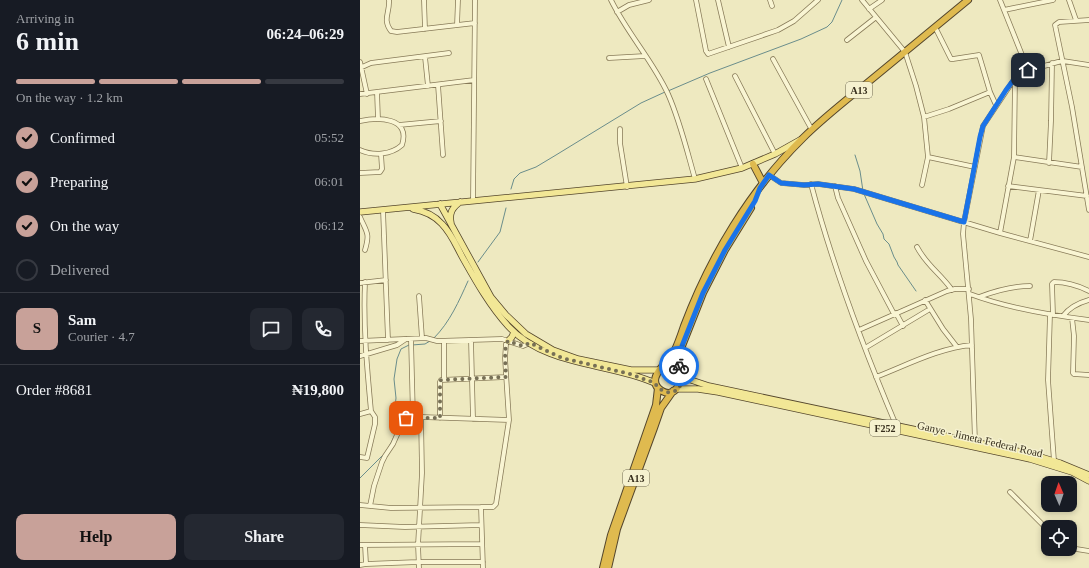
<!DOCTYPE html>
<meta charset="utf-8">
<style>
body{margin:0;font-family:"Times New Roman",serif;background:#242831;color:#f1f3f6;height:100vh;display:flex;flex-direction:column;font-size:15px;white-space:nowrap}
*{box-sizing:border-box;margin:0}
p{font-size:13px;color:#9ea1a6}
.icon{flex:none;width:22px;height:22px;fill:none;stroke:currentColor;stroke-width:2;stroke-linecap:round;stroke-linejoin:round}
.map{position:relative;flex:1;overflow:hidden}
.drawer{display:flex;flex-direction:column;background:#171b24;width:360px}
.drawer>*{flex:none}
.needle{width:26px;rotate:358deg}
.fabs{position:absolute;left:681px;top:476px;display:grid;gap:8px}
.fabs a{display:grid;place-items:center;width:36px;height:36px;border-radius:8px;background:#171b24;box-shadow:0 2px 6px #0003;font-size:20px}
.pin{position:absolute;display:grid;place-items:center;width:34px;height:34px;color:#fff;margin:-17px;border-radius:8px;box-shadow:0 2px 6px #0006}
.courier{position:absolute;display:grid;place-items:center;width:40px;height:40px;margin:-20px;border:3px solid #1a73e8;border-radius:50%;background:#fff;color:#222;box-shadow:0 1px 5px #0007}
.overview em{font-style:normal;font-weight:700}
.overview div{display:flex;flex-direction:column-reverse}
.overview{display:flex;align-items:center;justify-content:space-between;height:68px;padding:0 16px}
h1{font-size:26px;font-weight:700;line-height:30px}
.bar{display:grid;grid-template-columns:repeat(4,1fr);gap:6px 4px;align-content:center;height:48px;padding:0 16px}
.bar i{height:5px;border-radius:3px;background:#363941}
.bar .active{background:#c8a199}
.bar p{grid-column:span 4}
.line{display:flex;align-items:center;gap:10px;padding:0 16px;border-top:1px solid #363941}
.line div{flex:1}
.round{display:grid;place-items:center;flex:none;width:42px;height:42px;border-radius:8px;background:#242831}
ol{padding:0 16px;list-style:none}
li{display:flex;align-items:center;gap:12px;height:44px}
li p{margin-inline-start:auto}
li .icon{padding:4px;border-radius:50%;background:#c8a199;color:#111;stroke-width:4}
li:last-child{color:#9ea1a6}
li i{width:22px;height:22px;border:2px solid #363941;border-radius:50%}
.primary-button{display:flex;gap:8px;margin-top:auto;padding:8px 16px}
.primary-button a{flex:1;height:46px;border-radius:8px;background:#c8a199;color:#111;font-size:16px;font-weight:700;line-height:46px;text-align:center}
.primary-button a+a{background:#242831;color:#f1f3f6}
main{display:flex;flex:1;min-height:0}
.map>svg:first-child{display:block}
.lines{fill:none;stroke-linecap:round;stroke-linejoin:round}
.stream{stroke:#6a8d8b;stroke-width:1}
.minor-casing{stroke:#877a58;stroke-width:5.5}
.major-casing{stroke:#54462c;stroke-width:7}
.highway-casing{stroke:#54462c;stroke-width:8}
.minor{stroke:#f9f5d3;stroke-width:4}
.major{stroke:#f2e796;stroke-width:5.5}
.highway{stroke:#dfba4f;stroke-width:6}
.done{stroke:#766f55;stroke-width:4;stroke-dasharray:0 7.2}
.route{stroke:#1a73e8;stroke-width:5}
.labels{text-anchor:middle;stroke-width:3;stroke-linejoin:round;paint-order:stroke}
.shield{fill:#f5f1cf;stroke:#6f6852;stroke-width:1}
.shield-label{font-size:10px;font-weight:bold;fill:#362e1c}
.street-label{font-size:11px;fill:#362e1c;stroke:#f5f1cf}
</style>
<main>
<section class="drawer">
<div class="overview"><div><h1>6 min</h1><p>Arriving in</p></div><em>06:24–06:29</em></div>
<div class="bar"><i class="active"></i><i class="active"></i><i class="active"></i><i></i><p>On the way · 1.2 km</p></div>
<ol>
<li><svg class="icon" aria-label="check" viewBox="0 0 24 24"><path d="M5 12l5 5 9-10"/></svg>Confirmed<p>05:52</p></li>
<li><svg class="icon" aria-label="check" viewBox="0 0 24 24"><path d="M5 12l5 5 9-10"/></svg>Preparing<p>06:01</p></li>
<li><svg class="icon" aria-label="check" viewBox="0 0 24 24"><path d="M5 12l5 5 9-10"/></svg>On the way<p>06:12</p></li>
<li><i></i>Delivered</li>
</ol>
<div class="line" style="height:72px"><b class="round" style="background:#c8a199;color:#111">S</b><div><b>Sam</b><p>Courier · 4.7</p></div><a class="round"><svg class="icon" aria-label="chat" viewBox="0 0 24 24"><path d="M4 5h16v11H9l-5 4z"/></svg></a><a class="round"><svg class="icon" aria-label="phone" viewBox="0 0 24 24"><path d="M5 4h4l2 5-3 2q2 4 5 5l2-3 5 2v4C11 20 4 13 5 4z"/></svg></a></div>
<div class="line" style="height:52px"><div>Order #8681</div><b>₦19,800</b></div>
<div class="primary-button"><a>Help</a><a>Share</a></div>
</section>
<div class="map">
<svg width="729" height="568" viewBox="0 0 729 568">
<rect width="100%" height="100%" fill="#eee9c0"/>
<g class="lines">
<path class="stream" d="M 308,91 L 350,73 L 441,39 L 467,27 L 472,22 L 482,0
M 495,155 L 500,171 L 503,191
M 151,189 L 154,179 L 160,173 L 176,167 L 196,155 L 281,103 L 305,92
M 504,194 L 517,224 L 523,234 L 524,239 L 529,244 L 534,257 L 537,262 L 538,265 L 556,291
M 118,262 L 140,232 L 146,208
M 74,338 C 90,322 99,301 108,281
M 52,345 L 65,344 L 70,341
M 39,425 L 35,407 L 36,398 L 34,379 L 37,359 L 41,349 L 49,345
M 29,447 L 34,437
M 0,478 L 25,453"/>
<g class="minor-casing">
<path id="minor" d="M 29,0 C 30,13 22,19 31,31 L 37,32 L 115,23
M 64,0 L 65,29
M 251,0 C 267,33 293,61 308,94 C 320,121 327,151 335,179
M 336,0 L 346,51 L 348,54 L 418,30 L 434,21 L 458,0
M 358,0 L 369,47
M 410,0 L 412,6
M 502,0 L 545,52 L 556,86 L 564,117 L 568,157 L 562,185
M 640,0 L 668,70
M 709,0 L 716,20
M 509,9 L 522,0
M 644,10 L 693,0
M 257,12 L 269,5 L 289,0
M 729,20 L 699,22 L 695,25 L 712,107 L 729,210
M 97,25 L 98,0
M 575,27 L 591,59 L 593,59 L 619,55 L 630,92 L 636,105
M 487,40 L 515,18
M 65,57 L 68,86
M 249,58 L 285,56
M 413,59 L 452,130
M 0,62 L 7,94
M 0,68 L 11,63 L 89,53
M 375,76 L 415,154
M 346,79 L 382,168
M 78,85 L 83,155
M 17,92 L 18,119
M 0,94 L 114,80
M 564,117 L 589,109 L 630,92
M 0,121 C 18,117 51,117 42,145 C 31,155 13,156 0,150
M 39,125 L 81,121
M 260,129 L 260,143 L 267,187
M 568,157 L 615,167
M 654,157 L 722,167
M 689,163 L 691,121 L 692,63
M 0,173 L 20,172 L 22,169 L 21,154
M 409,175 L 421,183 L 444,185 L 458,184 L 494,189 L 640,233 L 729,257
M 451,184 C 473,267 503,347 536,425
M 475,186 L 478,198 L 506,261 L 534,314
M 648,186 L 727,196
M 113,201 L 115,0
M 23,210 L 28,340
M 0,217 C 7,233 10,233 5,250
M 640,233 L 654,157 L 655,78
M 670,241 L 679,190
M 557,247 C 567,266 580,273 592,290
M 0,283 L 26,280
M 610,294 C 647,308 689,315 729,320
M 59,296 L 62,338
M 619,297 C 635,291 653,286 670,286
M 565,300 L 583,329 L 597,347
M 536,313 L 543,326
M 690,314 L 688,380 L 694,461
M 693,315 L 692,284 L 694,282 C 707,282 717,285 729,291
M 703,316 C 710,307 718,303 729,300
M 712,318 L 714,336 L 713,373 L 714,374 L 729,375
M 499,330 L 587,291 L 595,289 L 609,289
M 51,339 L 53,417
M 111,340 L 113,419
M 0,341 L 66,338 L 77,341 L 142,339 L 163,346 L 170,343
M 505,348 L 570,309
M 0,356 L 37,345 L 46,339
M 516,377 C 547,365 579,348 612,345
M 84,379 L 84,341
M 0,414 L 11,411
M 80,418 L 80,382 L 81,380 L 146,377
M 615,442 L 611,319 L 603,234 L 604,222 L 623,126 L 655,78 L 663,72 L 698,62 L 703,61 L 729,65
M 0,457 L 7,458 L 15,424 L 15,417 L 11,411 C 7,368 3,325 5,282
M 650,492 L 688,530
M 0,505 L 31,508 L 121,507 L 133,507 L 136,504 L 149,420 L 145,358 L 146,344 L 148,341
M 10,506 L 14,486 L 22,462 L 25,456 L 33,444 L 44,419 L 61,417 L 149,420
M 121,507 L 123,568
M 0,525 L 45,527 L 121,525
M 0,545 L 122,544
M 710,548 L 729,551
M 6,564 L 58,562 L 123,562
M 0,565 L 6,564 L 5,545
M 59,568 L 58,545 L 62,473 L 61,417"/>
</g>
<g class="major-casing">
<path id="major" d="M 80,204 L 131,297 L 146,315 L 166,334 L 193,350 L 218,359 L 271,370 L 299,370
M 53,209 C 65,211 74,215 82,224 C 92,234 97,248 104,260 C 117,283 130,306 148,326 C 186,367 247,362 295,383
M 0,212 L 335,179 L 382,168 L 415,154 L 440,140
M 91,223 C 89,213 92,208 100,202
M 148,341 L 152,337 L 154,332
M 319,373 L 331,380 L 349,386 L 671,454 L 700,463 L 729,475
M 317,389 L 338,389 L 358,392 L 670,459 L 712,472 L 729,481"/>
</g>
<g class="highway-casing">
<path id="highway" d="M 393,164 L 403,183
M 302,368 C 309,365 315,367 319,373 C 323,384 314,398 302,391 C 283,380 308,362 314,352 C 318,344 321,335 324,326 C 350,257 390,190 443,138 C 464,117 489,98 512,79 C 544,53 576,26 608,0
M 318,371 L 322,346 L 343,293 L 365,250 L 391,208
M 243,568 L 251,535 L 296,405 L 298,388
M 248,568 L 257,529 L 294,428 L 301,408 L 313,391"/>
</g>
<use href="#minor" class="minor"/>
<use href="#major" class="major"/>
<use href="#highway" class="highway"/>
</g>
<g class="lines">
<path class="done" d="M 46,418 L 80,418 L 80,382 L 81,380 L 146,377 C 146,368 143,348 148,341 L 163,346 L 170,343 L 202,358 L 270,374 L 295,383 C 301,394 317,397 321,383 C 322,377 318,372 319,366"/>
<path class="route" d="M 319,366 L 322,346 L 343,293 L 365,250 L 395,201 L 400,188 L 409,175 L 421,183 L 444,185 L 458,184 L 494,189 L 604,222 L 620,137 L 623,126 L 646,90 L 655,78 L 668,70"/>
</g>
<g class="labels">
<g class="shield">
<rect x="486" y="82" width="26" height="16" rx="3"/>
<rect x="510" y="420" width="30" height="16" rx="3"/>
<rect x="263" y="470" width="26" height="16" rx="3"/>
</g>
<g class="shield-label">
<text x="499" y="94">A13</text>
<text x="525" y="432">F252</text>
<text x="276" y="482">A13</text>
</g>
<g class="street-label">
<text transform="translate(620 439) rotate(13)" y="4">Ganye - Jimeta Federal Road</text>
</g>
</g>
</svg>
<div class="fabs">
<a><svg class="needle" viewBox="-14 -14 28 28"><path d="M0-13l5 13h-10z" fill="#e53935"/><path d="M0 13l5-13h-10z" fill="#9ea1a6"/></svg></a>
<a><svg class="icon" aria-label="locate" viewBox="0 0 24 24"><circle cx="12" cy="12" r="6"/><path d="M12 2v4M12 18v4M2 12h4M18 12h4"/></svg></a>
</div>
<div class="pin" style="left:46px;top:418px;background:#ea580c"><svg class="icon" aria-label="bag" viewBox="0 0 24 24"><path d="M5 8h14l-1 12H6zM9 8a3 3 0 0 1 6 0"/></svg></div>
<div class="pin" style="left:668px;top:70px;background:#1f2937"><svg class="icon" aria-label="home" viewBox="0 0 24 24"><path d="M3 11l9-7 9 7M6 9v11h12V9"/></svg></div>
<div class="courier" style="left:319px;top:366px"><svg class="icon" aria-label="bike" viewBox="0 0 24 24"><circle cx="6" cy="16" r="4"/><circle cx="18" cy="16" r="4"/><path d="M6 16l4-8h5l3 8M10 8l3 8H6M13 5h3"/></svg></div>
</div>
</main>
